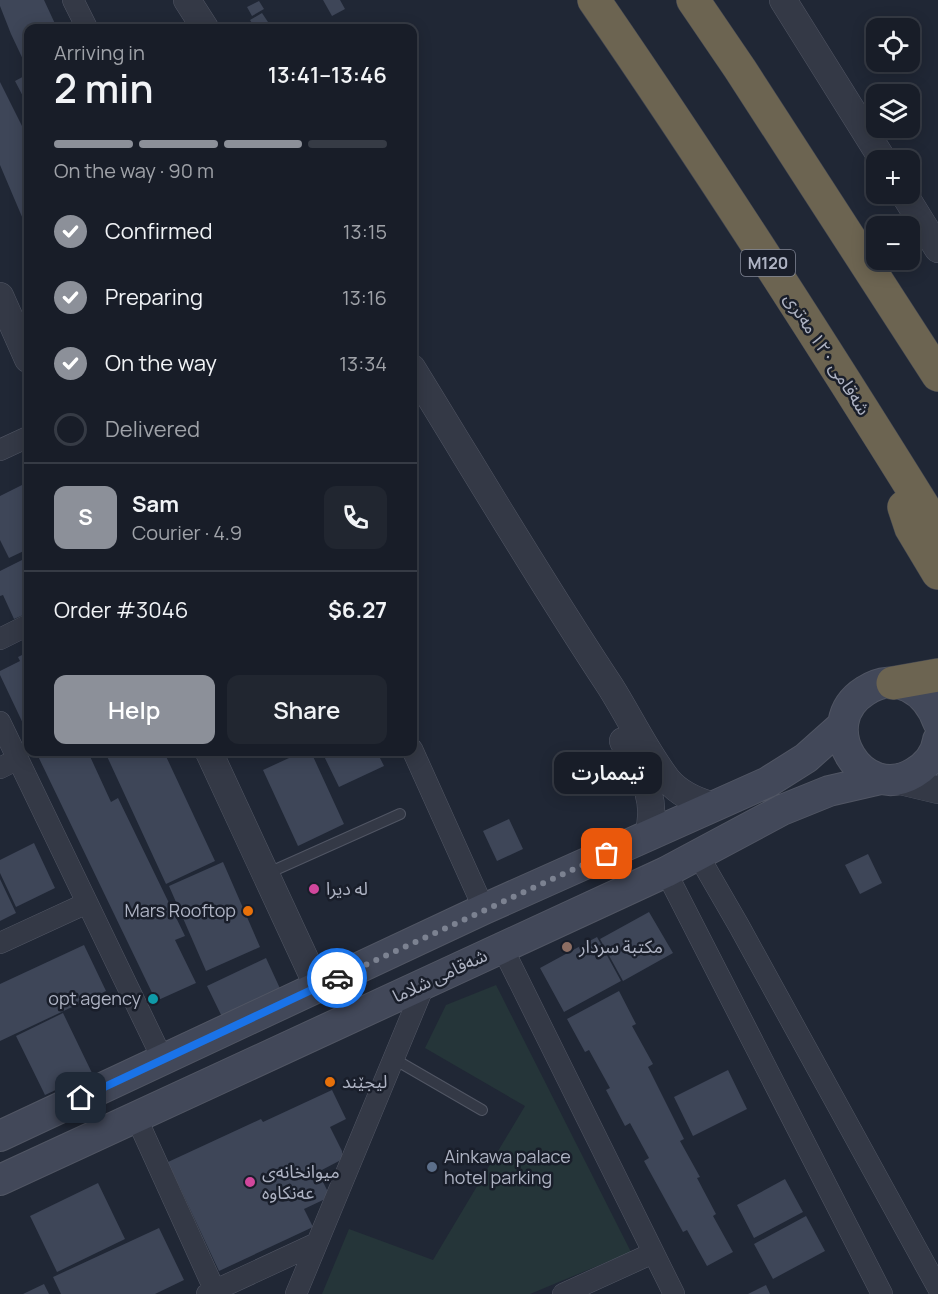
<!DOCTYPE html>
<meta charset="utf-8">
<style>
body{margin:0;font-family:Manrope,"Noto Sans Arabic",sans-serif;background:#212630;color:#f1f3f6;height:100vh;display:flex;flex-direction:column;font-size:22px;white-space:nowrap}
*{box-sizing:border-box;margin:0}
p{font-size:20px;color:#9fa2a8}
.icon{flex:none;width:33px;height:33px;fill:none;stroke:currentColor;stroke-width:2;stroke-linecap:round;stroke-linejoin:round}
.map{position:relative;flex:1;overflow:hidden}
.drawer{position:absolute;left:24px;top:24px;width:393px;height:732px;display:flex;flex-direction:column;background:#181d28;border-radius:12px;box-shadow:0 3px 15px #0003,0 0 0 2px #363b45}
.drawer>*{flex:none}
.controls{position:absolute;left:866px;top:18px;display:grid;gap:12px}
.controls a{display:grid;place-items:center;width:54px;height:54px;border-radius:12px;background:#181d28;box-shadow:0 3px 15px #0003,0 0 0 2px #363b45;font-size:30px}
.pin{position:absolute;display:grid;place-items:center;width:51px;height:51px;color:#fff;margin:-26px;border-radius:12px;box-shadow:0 3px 9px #0006}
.courier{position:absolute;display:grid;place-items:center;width:60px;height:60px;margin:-30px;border:4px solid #1a73e8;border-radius:50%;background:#fff;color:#222;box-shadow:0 2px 8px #0007}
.bubble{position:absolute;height:42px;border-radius:12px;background:#181d28;box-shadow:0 3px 15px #0003,0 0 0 2px #363b45;font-size:20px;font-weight:600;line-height:42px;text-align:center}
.headline em{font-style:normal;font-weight:600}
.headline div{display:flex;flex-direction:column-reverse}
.headline{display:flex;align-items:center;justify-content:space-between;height:102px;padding:0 30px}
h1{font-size:39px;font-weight:600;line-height:45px}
.bar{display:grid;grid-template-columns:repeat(4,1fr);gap:9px 6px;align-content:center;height:72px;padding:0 30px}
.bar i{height:8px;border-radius:4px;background:#363b45}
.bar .on{background:#8c9099}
.bar p{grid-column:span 4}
.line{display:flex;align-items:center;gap:15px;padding:0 30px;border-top:2px solid #363b45}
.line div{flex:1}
.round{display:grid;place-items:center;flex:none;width:63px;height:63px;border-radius:12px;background:#212630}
ol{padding:0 30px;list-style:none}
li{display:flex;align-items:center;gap:18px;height:66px}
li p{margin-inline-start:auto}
li .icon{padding:6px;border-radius:50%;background:#8c9099;color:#fff;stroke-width:4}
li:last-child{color:#9fa2a8}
li i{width:33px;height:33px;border:3px solid #363b45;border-radius:50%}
.primary-button{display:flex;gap:12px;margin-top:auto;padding:12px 30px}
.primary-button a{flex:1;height:69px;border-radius:12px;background:#8c9099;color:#fff;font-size:24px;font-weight:600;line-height:69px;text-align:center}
.primary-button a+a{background:#212630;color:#f1f3f6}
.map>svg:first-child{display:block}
.green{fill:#253539}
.building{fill:#3e4658}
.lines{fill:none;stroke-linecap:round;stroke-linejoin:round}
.service-casing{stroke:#515664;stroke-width:12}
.minor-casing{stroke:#515664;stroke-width:22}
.tertiary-casing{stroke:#515664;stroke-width:28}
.secondary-casing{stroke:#515664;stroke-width:32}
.motorway-casing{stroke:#3e4350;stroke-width:34}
.service{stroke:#343946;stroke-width:10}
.minor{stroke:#343946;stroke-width:21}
.tertiary{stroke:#343946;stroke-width:27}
.secondary{stroke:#424859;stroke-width:30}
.motorway{stroke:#6c6451;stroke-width:33}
.done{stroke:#7c8291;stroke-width:6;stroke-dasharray:0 10.8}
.route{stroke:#1a73e8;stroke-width:8}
.hotel-dot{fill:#d1479c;stroke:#191e2a;stroke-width:2}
.food-dot{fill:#e8710a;stroke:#191e2a;stroke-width:2}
.education-dot{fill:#8d6e63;stroke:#191e2a;stroke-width:2}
.culture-dot{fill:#0f9aa8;stroke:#191e2a;stroke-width:2}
.service-dot{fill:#5c6f8a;stroke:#191e2a;stroke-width:2}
.labels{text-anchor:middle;stroke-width:5;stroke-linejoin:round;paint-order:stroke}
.shield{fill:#191e2a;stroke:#818695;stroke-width:1.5}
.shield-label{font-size:16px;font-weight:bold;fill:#aeb3c3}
.street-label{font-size:18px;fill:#aeb3c3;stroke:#191e2a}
.poi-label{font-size:18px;fill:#aeb3c3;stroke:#191e2a;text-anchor:start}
</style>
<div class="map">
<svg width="938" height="1294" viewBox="0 0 938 1294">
<rect width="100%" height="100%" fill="#202735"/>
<path class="green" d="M 496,985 L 631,1252 L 530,1294 L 322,1294 L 349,1229 L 433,1260 L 525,1106 L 425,1048 L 446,1005 Z"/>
<path class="building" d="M 0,0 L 44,0 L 57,28 L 28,28 L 28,70 L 11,34 L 0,6 Z
M 323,0 L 340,0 L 345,9 L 332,16 Z
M 259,1 L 264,9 L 252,16 L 247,7 Z
M 262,13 L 272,28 L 255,28 L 250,20 Z
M 28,74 L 28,106 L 15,81 Z
M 0,82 L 28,138 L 28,231 L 0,165 Z
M 28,482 L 28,549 L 9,558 L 0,540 L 0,496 Z
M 28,557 L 28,613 L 14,619 L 3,595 L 0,596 L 0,571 Z
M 28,652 L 28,734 L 0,675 L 0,671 L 20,661 L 18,657 Z
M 36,752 L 88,752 L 111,802 L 118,798 L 185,936 L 175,940 L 196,983 L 156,1001 Z
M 105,752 L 164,752 L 215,861 L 166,884 Z
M 302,752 L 311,752 L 344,824 L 298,846 L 263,770 Z
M 322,752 L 377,752 L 384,766 L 339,787 Z
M 509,819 L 523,849 L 497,861 L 483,831 Z
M 34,843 L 55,888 L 16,907 L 0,873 L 0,860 Z
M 868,854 L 882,883 L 860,894 L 845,865 Z
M 223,862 L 260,947 L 206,971 L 169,886 Z
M 0,879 L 16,913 L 0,921 Z
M 649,912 L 673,953 L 623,981 L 600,939 Z
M 597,937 L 621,981 L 564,1012 L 540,968 Z
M 84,945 L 106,991 L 0,1041 L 0,984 Z
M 266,958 L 283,995 L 225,1023 L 207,986 Z
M 619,991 L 636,1024 L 632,1026 L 653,1064 L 648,1067 L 684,1139 L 680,1141 L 700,1177 L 697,1178 L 716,1214 L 713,1216 L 733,1252 L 707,1266 L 687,1230 L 683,1232 L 644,1161 L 649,1158 L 630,1123 L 625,1126 L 606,1090 L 610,1088 L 589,1050 L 585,1052 L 567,1019 Z
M 63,1013 L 92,1073 L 45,1095 L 16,1036 Z
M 728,1070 L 747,1109 L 693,1136 L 674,1097 Z
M 332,1090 L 346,1119 L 330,1127 L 342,1151 L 342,1157 L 339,1161 L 318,1172 L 328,1192 L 323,1200 L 304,1209 L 313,1227 L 219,1271 L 168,1162 L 261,1119 L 263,1122 Z
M 785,1179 L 803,1212 L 754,1238 L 737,1205 Z
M 98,1183 L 125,1239 L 57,1272 L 30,1216 Z
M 806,1216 L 825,1251 L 773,1279 L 754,1244 Z
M 159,1228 L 184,1280 L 155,1294 L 61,1294 L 53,1277 Z
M 44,1284 L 49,1294 L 23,1294 Z
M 766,1285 L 770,1294 L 748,1294 Z"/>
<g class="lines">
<g class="service-casing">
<path id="service" d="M 266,874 L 400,814
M 394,1059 L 482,1110"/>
</g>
<g class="minor-casing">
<path id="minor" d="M 73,0 L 87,28
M 0,450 L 28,437
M 0,639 L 28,625
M 0,722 L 163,1060
M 412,749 L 484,909
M 0,768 L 18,759
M 698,855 L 739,926 L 938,1288
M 666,872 L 882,1294
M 0,943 L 87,903
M 502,947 L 674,1294
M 136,1117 L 215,1291
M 207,1294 L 317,1243
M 296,1294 L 425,983
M 563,1294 L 653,1253"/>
</g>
<g class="tertiary-casing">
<path id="tertiary" d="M 187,0 L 205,28
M 783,0 L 883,160
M 904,194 L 938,249
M 0,296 L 28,359
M 412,368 C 478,475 541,582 610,686 C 629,716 646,752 667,779 C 679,794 696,801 714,806
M 623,741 C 641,774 659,797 648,835
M 209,752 L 318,987
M 896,780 L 938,790"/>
</g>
<g class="secondary-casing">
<path id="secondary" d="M 938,722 C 927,691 896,670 865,691 C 813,724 862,804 914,773 C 926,766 936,754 938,740
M 0,1136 L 484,909 L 768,782 L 806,758 L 843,725
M 0,1180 L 666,872 L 782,810 L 829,791 L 881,779"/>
</g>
<g class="motorway-casing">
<path id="motorway" d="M 594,0 C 713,173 827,351 938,530
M 693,0 L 740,69 L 938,375
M 904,507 L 911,528 L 938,573
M 893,683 L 938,675"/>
</g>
<use href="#service" class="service"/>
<use href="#minor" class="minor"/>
<use href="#tertiary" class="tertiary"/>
<use href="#secondary" class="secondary"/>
<use href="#motorway" class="motorway"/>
</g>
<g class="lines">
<path class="done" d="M 337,978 L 607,854"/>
<path class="route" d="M 81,1098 L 337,978"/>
</g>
<g class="hotel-dot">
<circle cx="314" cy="889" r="6"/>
<circle cx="250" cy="1182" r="6"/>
</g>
<g class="food-dot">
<circle cx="248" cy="911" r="6"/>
<circle cx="330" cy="1082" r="6"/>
</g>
<circle class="education-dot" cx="567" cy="947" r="6"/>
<circle class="culture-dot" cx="153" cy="999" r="6"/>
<circle class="service-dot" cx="432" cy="1167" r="6"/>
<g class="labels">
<rect class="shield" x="741" y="250" width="54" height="26" rx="4.5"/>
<g class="shield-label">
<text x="768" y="269">M120</text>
</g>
<g class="street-label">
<text transform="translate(827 354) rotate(57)" y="6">شەقامی ١٢٠ مەتری</text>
<text transform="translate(440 976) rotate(-25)" y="6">شەقامی شلاما</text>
</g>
<g class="poi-label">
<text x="326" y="895">له ديرا</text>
<text x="236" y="917" text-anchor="end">Mars Rooftop</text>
<text x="579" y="953">مكتبة سردار</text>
<text x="141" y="1005" text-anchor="end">opt agency</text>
<text x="342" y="1088">لیجێند</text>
<text x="444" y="1163">Ainkawa palace<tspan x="444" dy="21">hotel parking</tspan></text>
<text x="262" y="1178">میوانخانەی<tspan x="262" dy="21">عەنکاوە</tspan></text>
</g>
</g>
</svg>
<div class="controls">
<a><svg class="icon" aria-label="locate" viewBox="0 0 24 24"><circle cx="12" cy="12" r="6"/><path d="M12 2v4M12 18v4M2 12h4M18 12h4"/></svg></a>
<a><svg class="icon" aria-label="layers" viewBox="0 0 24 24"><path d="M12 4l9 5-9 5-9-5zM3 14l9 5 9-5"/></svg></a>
<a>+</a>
<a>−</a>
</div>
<div class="pin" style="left:607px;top:854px;background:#ea580c"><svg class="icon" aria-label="bag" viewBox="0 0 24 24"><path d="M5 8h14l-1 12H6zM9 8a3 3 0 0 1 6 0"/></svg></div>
<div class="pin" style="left:81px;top:1098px;background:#1f2937"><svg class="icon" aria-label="home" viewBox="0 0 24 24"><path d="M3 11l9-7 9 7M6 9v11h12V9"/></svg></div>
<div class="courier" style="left:337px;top:978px"><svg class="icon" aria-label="car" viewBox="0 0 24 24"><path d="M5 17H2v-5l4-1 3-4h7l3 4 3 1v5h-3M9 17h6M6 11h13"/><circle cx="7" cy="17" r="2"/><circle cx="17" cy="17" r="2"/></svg></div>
<div class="bubble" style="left:554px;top:752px;width:108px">تیممارت</div>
<section class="drawer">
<div class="headline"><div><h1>2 min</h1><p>Arriving in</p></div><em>13:41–13:46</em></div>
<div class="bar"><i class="on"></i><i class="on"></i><i class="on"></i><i></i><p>On the way · 90 m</p></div>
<ol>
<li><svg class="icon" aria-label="check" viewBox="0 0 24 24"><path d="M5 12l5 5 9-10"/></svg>Confirmed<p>13:15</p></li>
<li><svg class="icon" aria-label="check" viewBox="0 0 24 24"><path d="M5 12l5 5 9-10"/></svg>Preparing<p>13:16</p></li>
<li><svg class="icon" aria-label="check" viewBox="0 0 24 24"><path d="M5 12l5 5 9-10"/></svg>On the way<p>13:34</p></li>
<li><i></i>Delivered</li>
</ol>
<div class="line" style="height:108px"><b class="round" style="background:#8c9099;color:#fff">S</b><div><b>Sam</b><p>Courier · 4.9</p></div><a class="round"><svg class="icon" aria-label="phone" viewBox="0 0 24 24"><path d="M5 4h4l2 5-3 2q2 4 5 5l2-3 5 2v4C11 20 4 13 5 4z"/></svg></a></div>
<div class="line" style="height:78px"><div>Order #3046</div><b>$6.27</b></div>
<div class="primary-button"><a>Help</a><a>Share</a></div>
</section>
</div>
